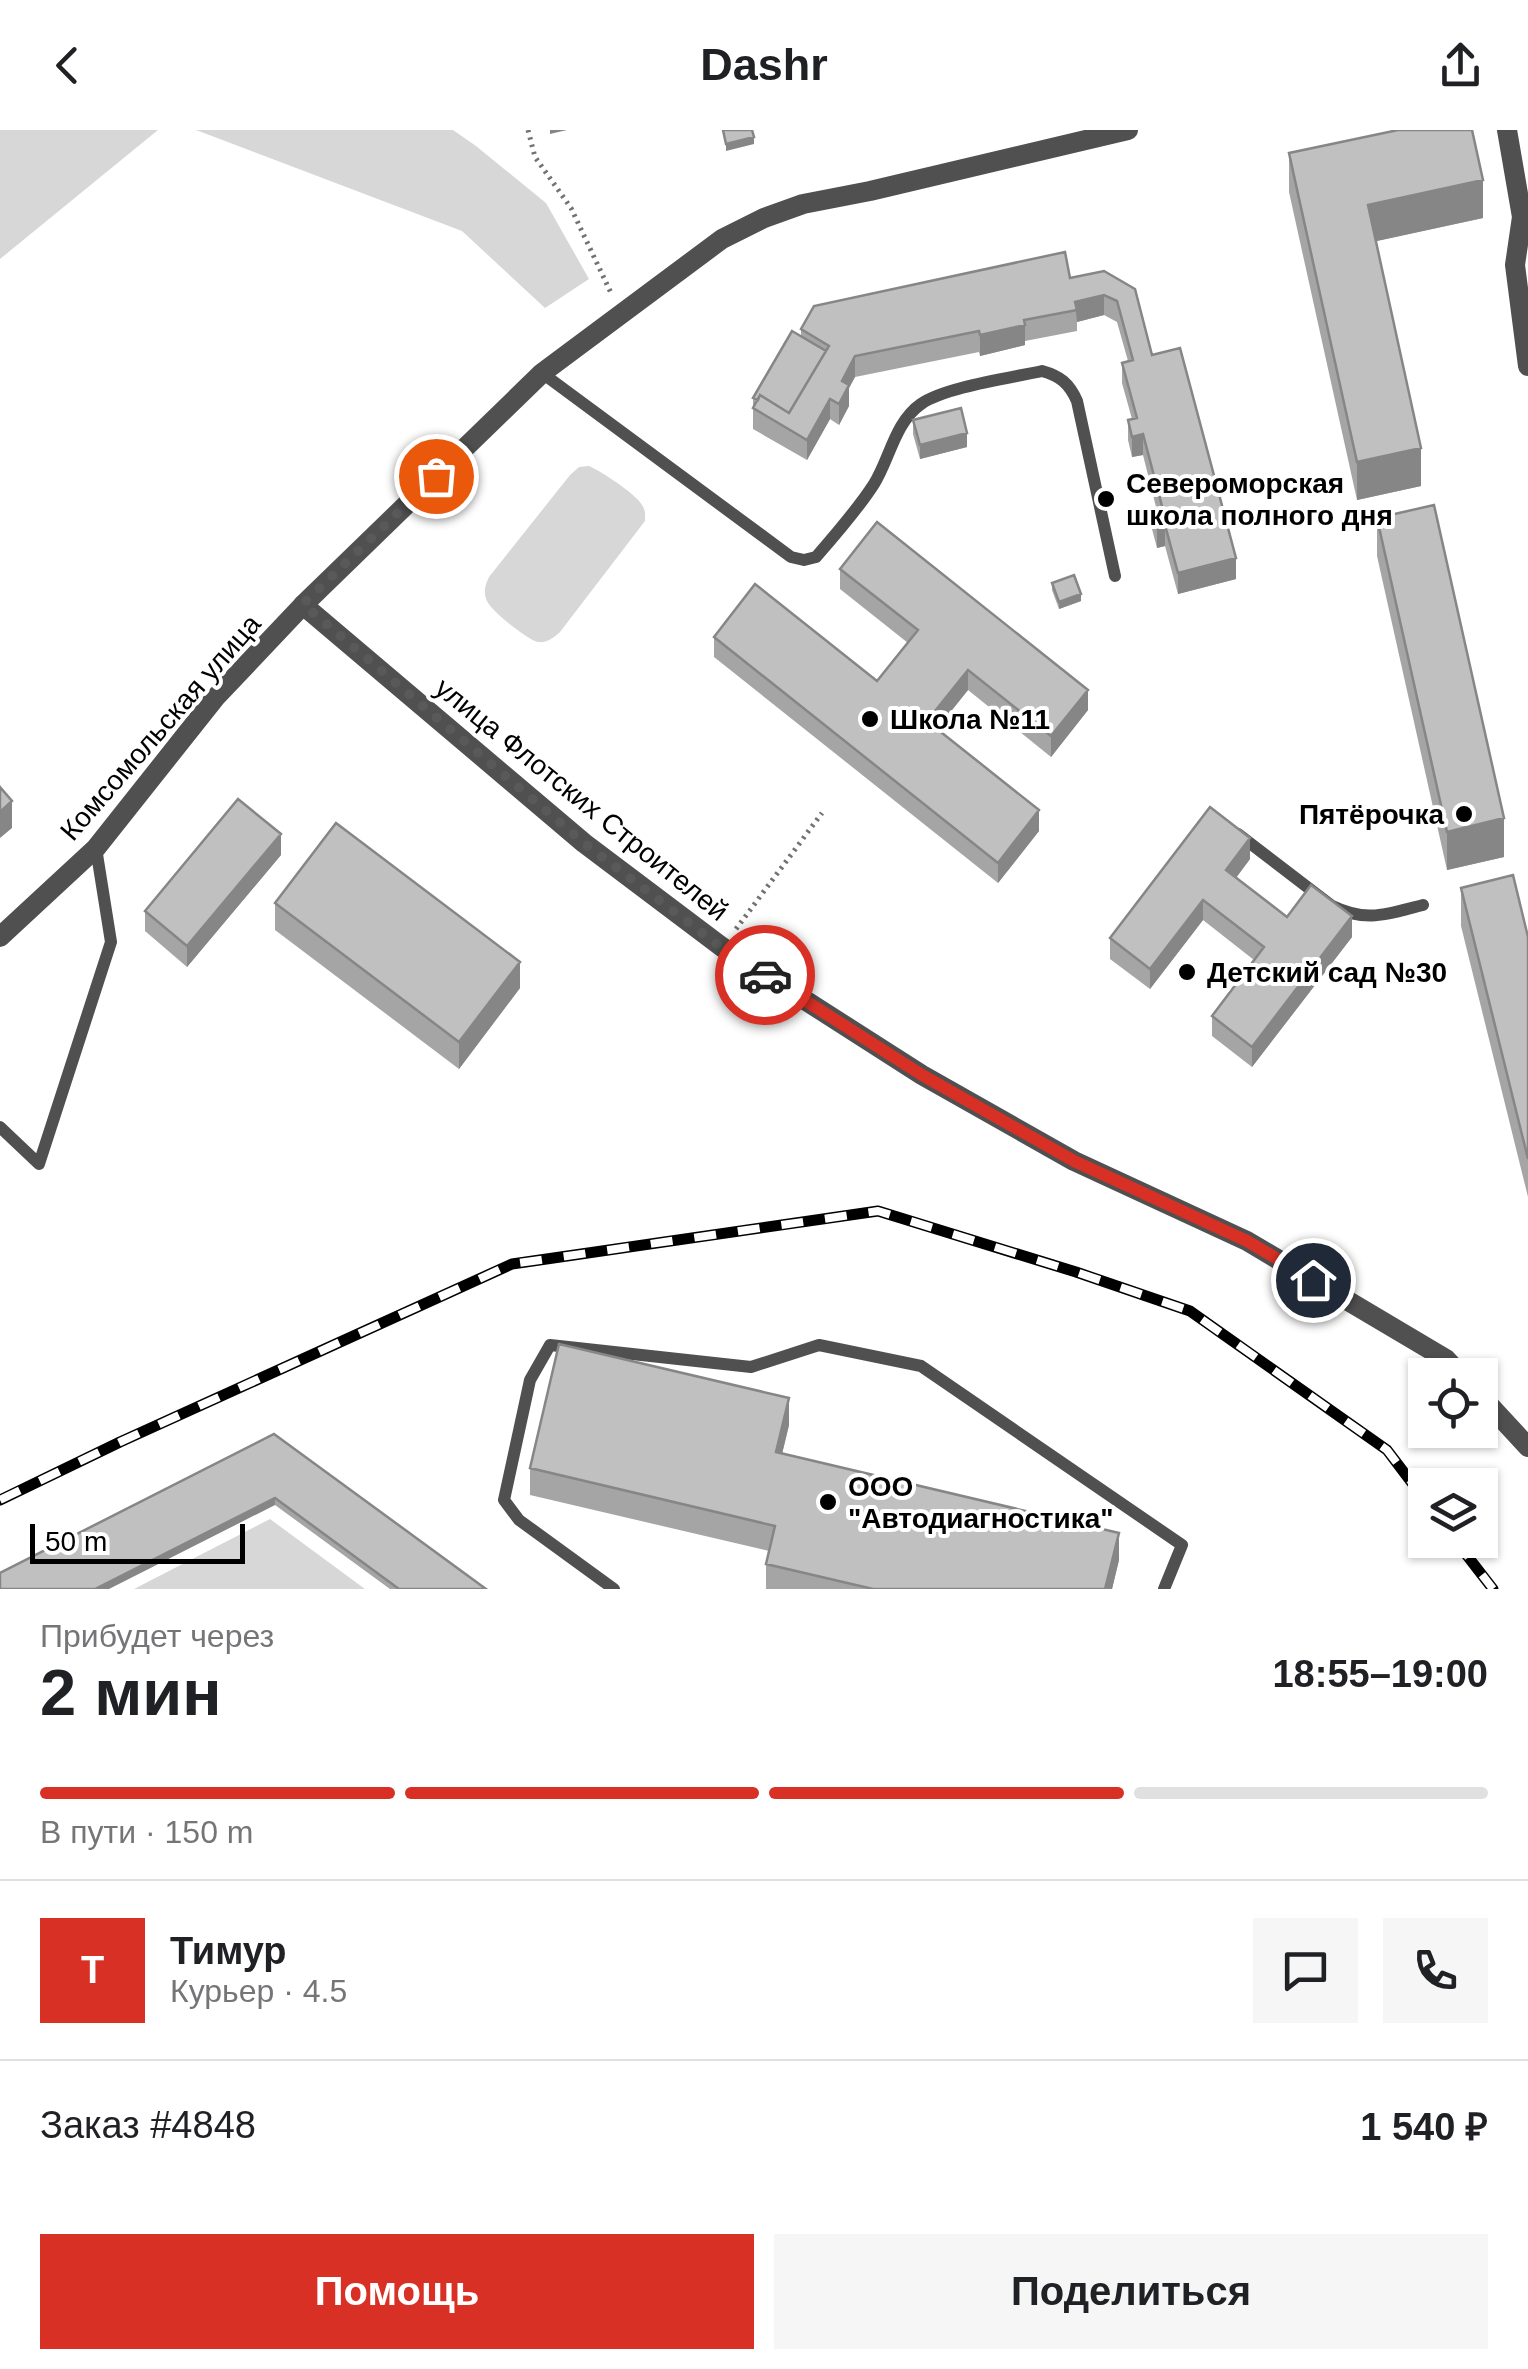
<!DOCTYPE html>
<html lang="ru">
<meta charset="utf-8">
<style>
body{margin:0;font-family:Arial,sans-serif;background:#f6f6f6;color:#202124;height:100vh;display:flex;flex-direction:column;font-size:38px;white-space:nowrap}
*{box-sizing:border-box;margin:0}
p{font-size:32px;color:#757577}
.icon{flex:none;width:55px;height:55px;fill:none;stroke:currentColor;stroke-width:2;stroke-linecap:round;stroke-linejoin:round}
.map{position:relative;height:1459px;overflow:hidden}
.side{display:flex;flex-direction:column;background:#fff;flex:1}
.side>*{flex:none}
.controls{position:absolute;left:1408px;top:1228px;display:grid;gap:20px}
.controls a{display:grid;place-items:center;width:90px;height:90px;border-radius:0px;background:#fff;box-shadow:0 2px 8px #0004;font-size:50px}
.scale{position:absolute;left:30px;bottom:25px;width:215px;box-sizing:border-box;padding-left:10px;border:5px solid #000;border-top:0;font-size:28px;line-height:35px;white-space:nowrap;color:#000;-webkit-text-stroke:8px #fff;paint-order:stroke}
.pin{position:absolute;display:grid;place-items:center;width:85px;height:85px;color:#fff;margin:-42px;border:5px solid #fff;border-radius:50%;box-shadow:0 2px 10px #0007}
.courier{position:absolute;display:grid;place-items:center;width:100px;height:100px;margin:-50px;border:8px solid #d93025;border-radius:50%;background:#fff;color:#222;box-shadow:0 2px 12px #0007}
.headline em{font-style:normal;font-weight:700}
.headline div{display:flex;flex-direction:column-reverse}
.headline{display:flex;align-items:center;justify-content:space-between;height:170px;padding:0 40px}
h1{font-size:65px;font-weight:700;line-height:75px}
.bar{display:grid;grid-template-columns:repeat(4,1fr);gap:15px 10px;align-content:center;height:120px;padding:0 40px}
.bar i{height:12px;border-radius:8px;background:#e0e0e0}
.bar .active{background:#d93025}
.bar p{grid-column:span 4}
.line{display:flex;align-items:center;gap:25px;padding:0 40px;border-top:2px solid #e0e0e0}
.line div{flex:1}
.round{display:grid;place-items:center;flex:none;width:105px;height:105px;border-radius:0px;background:#f6f6f6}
.cta{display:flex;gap:20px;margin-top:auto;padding:20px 40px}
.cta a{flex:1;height:115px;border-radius:0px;background:#d93025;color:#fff;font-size:40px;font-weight:700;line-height:115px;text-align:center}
.cta a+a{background:#f6f6f6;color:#202124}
header{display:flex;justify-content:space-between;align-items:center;height:130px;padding:0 40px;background:#fff;font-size:45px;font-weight:700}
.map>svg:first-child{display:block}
.green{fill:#d7d7d7}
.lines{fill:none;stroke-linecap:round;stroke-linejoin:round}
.path{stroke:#727272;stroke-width:5;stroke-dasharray:2.5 5;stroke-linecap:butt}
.service{stroke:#505050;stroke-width:12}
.minor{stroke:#505050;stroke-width:20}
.tertiary{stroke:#505050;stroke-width:20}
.rail-casing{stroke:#000;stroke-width:11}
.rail{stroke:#fff;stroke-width:8;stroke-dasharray:22;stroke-linecap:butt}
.wall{fill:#a5a5a5}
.shaded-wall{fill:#868686}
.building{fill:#c0c0c0;stroke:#868686;stroke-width:2.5}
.done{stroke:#595959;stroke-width:10;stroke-dasharray:0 18}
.route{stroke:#d93025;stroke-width:12}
.poi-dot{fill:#000;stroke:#fff;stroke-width:4}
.labels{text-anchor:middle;stroke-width:8;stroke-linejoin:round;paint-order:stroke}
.poi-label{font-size:28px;font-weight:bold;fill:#000;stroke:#fff;text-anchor:start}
.street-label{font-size:28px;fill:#000;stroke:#fff}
</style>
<header><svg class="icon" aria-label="back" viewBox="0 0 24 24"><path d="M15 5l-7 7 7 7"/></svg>Dashr<svg class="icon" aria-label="share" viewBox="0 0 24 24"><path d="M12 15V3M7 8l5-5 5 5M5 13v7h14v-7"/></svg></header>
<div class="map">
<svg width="1528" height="1459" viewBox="0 0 1528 1459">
<rect width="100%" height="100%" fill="#fff"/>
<path class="green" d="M 0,0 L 158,0 L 0,129 Z
M 196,0 L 453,0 L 476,16 L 546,73 L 589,149 L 545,178 L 462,101 Z
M 589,336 C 601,341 636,364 642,375 C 646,381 645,385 645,391 L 560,502 C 553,508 548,513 538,512 C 528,510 491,481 487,471 C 483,462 485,455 489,447 L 570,345 L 579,337 Z
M 270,1389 L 365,1459 L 134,1459 Z"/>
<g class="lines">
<path class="path" d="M 528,0 L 535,27 L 571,78 L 611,163
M 736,799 L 822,683"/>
<path class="service" d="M 542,243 L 791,427 L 804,430 L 816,427 C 836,404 858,379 874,354 C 890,328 895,292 921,274 C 945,257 1011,248 1042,241 C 1060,246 1069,253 1077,271 L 1115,446
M 1238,704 L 1332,776 C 1367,793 1387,784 1423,775
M 0,997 L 39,1034 L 111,812 L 96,718
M 614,1459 L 519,1390 L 504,1370 L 530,1250 L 550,1215 L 751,1237 L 819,1215 L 921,1236 L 1182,1415 L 1164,1459"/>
<path class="minor" d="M 1507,0 L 1522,87 L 1515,135 L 1528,236
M 303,475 L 584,713 L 722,817 L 922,945 L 1074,1031 L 1247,1111 L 1446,1229 L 1461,1245
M 1480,1265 L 1528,1317"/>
<path class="tertiary" d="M 0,807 L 96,718 L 215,568 L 303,475 L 542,243 L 722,109 L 764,88 L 803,74 L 870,61 L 1128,0"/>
<g class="rail-casing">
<path id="rail" d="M 0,1370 L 120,1312 L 512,1134 L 878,1081 L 1076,1142 L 1190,1181 L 1387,1320 L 1425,1370
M 1455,1410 L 1493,1459"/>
</g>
<use href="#rail" class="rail"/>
</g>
<path class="wall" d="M 1289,23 L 1483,88 L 1376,111 L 1421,356 L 1357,370 L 1289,62 Z
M 1104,141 L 1152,225 L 1236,449 L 1178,464 L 1165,416 L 1157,418 L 1152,399 L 1152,378 L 1156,377 L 1143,325 L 1132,327 L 1128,310 L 1128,290 L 1132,289 L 1122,253 L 1122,233 L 1128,231 L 1117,192 L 1104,185 L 1077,192 L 1077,201 L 1025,211 L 1025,215 L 980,226 L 979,222 L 855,247 L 849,258 L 849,276 L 839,295 L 830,289 L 807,330 L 753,299 L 753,268 L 801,206 L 801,199 Z
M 913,290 L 967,317 L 920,329 L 913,304 Z
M 1377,388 L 1504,727 L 1447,740 L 1377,426 Z
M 840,439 L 1088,580 L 1051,627 L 968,560 L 937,599 L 1039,701 L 998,753 L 714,527 L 714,507 L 877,551 L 908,513 L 840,459 Z
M 1052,453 L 1081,471 L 1059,479 L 1052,460 Z
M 281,725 L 187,837 L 145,801 L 145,781 Z
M 1250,729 L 1236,748 L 1287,787 L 1352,807 L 1252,937 L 1212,906 L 1212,886 L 1254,830 L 1203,790 L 1150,859 L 1110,829 L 1110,808 Z
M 1461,758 L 1528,807 L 1528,1067 L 1461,796 Z
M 275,773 L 520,858 L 459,939 L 275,800 Z
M 789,1295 L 782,1324 L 1119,1430 L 1112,1459 L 766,1459 L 766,1434 L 769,1421 L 530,1365 L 530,1338 Z
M 274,1304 L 486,1459 L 390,1459 L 275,1375 Z"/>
<path class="shaded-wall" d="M 550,0 L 567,0 L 550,4 Z
M 754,7 L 754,14 L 726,21 L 726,14 Z
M 1483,50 L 1483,88 L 1368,113 L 1368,75 Z
M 1104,165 L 1104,185 L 1077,192 L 1075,172 Z
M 1025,195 L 1025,215 L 980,226 L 980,205 Z
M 855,226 L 855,247 L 849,258 L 849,276 L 839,295 L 839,274 L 842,251 Z
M 830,269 L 830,289 L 807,330 L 807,310 Z
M 967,303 L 967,317 L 920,329 L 920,315 Z
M 1143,304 L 1143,325 L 1132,327 L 1132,307 Z
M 1421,318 L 1421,356 L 1357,370 L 1357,332 Z
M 1165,395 L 1165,416 L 1157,418 L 1157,398 Z
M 1236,428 L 1236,449 L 1178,464 L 1178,443 Z
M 1081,464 L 1081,471 L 1059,479 L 1059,472 Z
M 968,540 L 968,560 L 927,611 L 927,591 Z
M 1088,560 L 1088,580 L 1051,627 L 1051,606 Z
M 12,671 L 12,698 L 0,708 L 0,682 Z
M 1039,680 L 1039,701 L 998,753 L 998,733 Z
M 1504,688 L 1504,727 L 1447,740 L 1447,702 Z
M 281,704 L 281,725 L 187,837 L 187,816 Z
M 1250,708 L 1250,729 L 1226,761 L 1226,740 Z
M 1203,770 L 1203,790 L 1150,859 L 1150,839 Z
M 1352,786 L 1352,807 L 1252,937 L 1252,917 Z
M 520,832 L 520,858 L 459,939 L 459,912 Z
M 789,1268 L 789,1295 L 776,1349 L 776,1322 Z
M 275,1368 L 275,1375 L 109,1459 L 95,1459 Z
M 1119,1403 L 1119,1430 L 1112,1459 L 1105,1459 Z"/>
<path class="building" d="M 723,0 L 752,0 L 754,7 L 726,14 Z
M 1398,0 L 1472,0 L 1483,50 L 1368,75 L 1421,318 L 1357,332 L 1289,23 Z
M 1065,122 L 1070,148 L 1104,141 L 1135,159 L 1152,225 L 1180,218 L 1236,428 L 1178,443 L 1165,395 L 1157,398 L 1152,378 L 1162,376 L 1143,304 L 1132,307 L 1128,290 L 1137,288 L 1122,233 L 1133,230 L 1117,171 L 1104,165 L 1075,172 L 1077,180 L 1024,190 L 1025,195 L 980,205 L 979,201 L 855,226 L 842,251 L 849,255 L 839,274 L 830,269 L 807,310 L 753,278 L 760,265 L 789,283 L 829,216 L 801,199 L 814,176 Z
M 792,201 L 826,221 L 789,283 L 760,265 L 758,270 L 753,268 Z
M 961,278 L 967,303 L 920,315 L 913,290 Z
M 1434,375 L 1504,688 L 1447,702 L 1377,388 Z
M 877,392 L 1088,560 L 1051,606 L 968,540 L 927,591 L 1039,680 L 998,733 L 714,507 L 755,454 L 877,551 L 918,500 L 840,439 Z
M 1074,445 L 1081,464 L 1059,472 L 1052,453 Z
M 0,657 L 12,671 L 0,682 Z
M 238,669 L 281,704 L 187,816 L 145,781 Z
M 1210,677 L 1250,708 L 1226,740 L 1287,787 L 1311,755 L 1352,786 L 1252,917 L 1212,886 L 1264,817 L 1203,770 L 1150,839 L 1110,808 Z
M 336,693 L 520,832 L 459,912 L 275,773 Z
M 1513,745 L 1528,807 L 1528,1029 L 1461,758 Z
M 559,1214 L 789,1268 L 776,1322 L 1119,1403 L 1105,1459 L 873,1459 L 766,1434 L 775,1396 L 530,1338 Z
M 274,1304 L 486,1459 L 399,1459 L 275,1368 L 95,1459 L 0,1459 L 0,1443 Z"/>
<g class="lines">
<path class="done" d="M 436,346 L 303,474 L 584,713 L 722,818 L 765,845"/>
<path class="route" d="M 765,845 L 922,945 L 1074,1031 L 1247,1111 L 1313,1150"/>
</g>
<g class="poi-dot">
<circle cx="1106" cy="369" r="10"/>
<circle cx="870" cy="589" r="10"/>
<circle cx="1464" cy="684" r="10"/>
<circle cx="1187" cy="842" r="10"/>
<circle cx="828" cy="1372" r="10"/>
</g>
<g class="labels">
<g class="poi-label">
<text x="1126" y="363">Североморская<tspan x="1126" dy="32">школа полного дня</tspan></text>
<text x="890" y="599">Школа №11</text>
<text x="1444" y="694" text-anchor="end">Пятёрочка</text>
<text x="1207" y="852">Детский сад №30</text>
<text x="848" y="1366">ООО<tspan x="848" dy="32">"Автодиагностика"</tspan></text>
</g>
<g class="street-label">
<text transform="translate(160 597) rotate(-49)" y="10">Комсомольская улица</text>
<text transform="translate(582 669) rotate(39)" y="10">улица Флотских Строителей</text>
</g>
</g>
</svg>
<div class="controls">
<a><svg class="icon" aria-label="locate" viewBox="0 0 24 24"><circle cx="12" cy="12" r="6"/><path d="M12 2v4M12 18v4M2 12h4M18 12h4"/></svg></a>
<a><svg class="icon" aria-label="layers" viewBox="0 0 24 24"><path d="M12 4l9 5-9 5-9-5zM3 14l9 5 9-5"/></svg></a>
</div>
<div class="scale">50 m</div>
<div class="pin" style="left:436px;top:346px;background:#ea580c"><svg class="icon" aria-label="bag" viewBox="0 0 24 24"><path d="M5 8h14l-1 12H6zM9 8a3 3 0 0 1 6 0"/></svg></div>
<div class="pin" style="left:1313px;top:1150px;background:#1f2937"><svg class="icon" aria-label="home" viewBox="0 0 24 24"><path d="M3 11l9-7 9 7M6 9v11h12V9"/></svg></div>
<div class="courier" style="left:765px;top:845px"><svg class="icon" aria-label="car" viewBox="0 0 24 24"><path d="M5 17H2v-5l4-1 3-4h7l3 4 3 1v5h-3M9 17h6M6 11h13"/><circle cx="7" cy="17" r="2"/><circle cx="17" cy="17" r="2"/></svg></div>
</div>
<section class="side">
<div class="headline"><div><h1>2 мин</h1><p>Прибудет через</p></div><em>18:55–19:00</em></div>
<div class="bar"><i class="active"></i><i class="active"></i><i class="active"></i><i></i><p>В пути · 150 m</p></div>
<div class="line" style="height:180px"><b class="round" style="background:#d93025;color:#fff">Т</b><div><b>Тимур</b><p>Курьер · 4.5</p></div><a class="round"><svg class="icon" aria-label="chat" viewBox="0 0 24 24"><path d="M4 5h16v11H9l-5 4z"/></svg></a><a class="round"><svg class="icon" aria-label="phone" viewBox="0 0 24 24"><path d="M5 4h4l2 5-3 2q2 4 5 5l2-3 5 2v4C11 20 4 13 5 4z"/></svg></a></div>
<div class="line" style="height:130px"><div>Заказ #4848</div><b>1 540 ₽</b></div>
<div class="cta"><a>Помощь</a><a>Поделиться</a></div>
</section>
